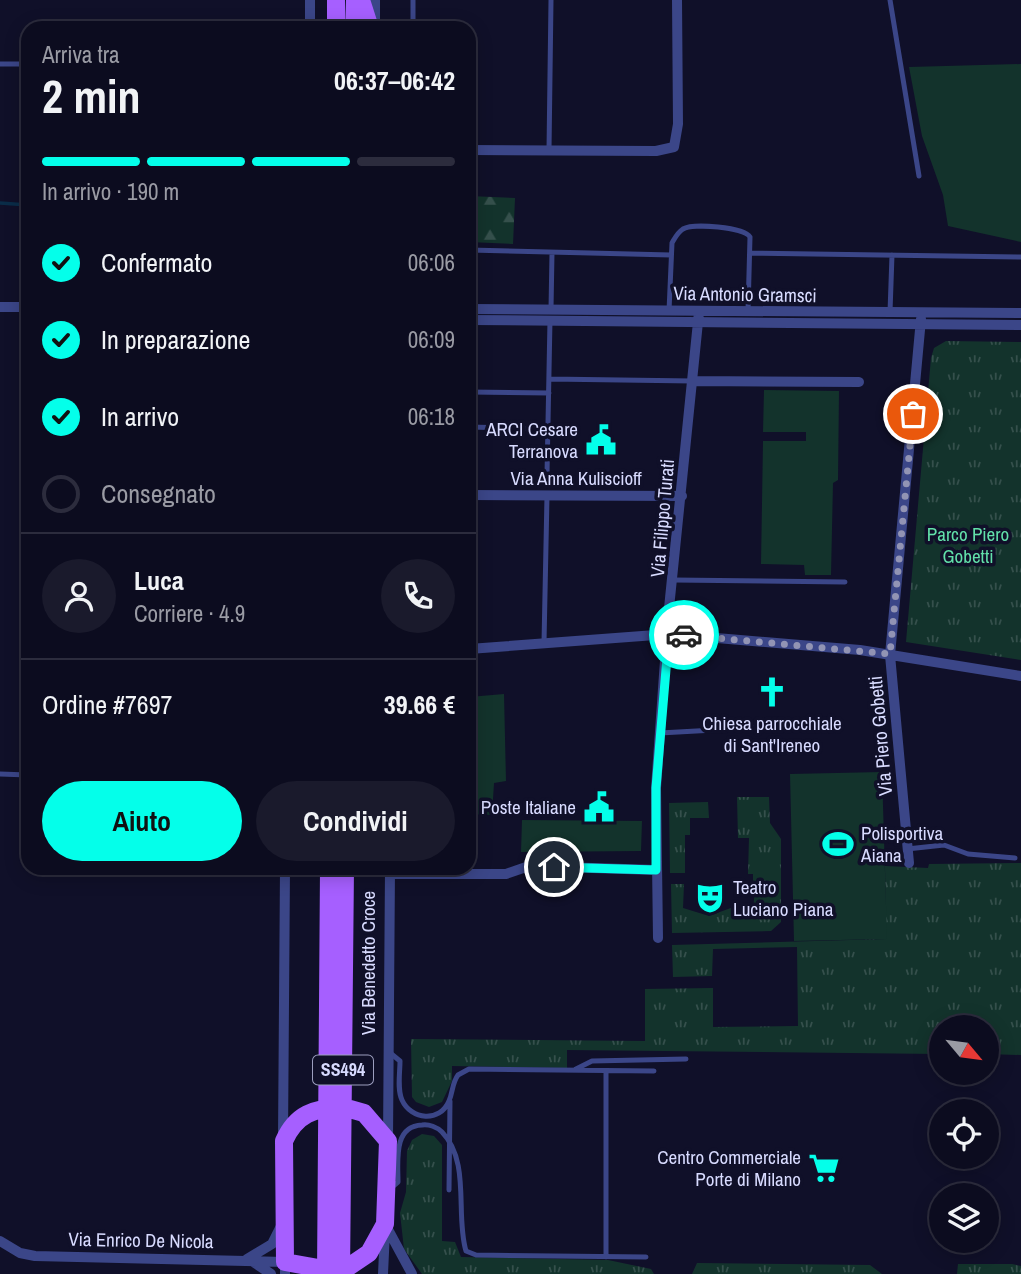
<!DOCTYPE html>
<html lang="it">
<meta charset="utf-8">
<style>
body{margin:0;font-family:"Archivo Narrow",sans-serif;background:#1a1a2c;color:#f1f3f6;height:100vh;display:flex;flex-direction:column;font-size:26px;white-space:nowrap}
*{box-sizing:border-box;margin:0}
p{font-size:23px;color:#9a9ba4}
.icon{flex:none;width:38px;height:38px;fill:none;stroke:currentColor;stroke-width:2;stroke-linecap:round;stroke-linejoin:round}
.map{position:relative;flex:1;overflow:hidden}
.panel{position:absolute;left:21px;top:21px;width:455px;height:854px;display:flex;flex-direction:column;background:#0c0c1f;border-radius:21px;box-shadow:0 4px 18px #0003,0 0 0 2px #2c2c3d}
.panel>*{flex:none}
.needle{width:46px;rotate:119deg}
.buttons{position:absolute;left:929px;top:1015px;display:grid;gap:14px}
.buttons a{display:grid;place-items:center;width:70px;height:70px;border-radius:50%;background:#0c0c1f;box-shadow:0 4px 18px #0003,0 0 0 2px #2c2c3d;font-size:35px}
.pin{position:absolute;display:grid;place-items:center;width:60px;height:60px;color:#fff;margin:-30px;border:4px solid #fff;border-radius:50%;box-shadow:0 2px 7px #0007}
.courier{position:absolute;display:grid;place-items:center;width:70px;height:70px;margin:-35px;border:5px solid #04ffea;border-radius:50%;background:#fff;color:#222;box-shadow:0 2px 9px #0007}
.summary em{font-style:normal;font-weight:700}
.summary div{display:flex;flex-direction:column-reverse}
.summary{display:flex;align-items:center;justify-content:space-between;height:119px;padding:0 21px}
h1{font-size:46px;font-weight:700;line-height:52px}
.bar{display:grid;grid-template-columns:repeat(4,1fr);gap:10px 7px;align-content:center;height:84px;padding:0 21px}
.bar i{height:9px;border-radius:5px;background:#2c2c3d}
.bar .on{background:#04ffea}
.bar p{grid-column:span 4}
.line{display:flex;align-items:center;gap:18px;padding:0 21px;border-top:2px solid #2c2c3d}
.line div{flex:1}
.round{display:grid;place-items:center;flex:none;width:74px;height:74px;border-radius:37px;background:#1a1a2c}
ol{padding:0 21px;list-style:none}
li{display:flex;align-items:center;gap:21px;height:77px}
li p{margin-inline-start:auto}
li .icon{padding:7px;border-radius:50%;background:#04ffea;color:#111;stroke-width:4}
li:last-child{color:#9a9ba4}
li i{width:38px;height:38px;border:4px solid #2c2c3d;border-radius:50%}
.action{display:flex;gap:14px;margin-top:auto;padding:14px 21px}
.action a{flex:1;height:80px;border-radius:42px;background:#04ffea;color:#111;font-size:28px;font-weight:700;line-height:80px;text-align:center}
.action a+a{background:#1a1a2c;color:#f1f3f6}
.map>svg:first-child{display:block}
.grass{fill:url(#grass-tufts)}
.forest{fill:url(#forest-firs)}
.garden{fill:#13332c}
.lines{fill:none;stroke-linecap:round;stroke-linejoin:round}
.stream{stroke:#0a2c48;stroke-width:3.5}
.lane{stroke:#3b4688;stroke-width:5}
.street{stroke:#3b4688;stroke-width:10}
.primary{stroke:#a65fff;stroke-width:18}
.done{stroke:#9294b4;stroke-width:7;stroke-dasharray:0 12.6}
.route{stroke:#04ffea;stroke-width:9}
.labels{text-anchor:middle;stroke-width:7;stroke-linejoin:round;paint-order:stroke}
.shield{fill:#101029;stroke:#9c9ebf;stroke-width:2}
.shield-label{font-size:18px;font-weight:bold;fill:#d8dbff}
.street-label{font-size:19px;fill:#d8dbff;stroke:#101029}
.poi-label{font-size:19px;fill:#d8dbff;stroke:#101029;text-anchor:end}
.park-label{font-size:19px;fill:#62e1aa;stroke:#101029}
</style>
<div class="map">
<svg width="1021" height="1274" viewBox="0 0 1021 1274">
<defs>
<pattern id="grass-tufts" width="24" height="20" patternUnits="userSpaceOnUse" patternTransform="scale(1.75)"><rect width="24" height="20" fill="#13332c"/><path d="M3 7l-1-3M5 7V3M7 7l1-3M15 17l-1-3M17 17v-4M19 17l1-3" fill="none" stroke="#35504c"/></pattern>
<pattern id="forest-firs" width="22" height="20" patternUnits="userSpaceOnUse" patternTransform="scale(1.75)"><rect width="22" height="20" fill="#13332c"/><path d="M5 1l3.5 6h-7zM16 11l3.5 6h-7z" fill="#35504c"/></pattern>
</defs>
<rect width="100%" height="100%" fill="#101029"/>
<path class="grass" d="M 946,341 L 1021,342 L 1021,660 L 906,642 L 931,358 L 934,348 Z
M 737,797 L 769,797 L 770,823 L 781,839 L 781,922 L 771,931 L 672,933 L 671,884 L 684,884 L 683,908 L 709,916 L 739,905 L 739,918 L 752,918 L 756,882 L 753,882 L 753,874 L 748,874 L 749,838 L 738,838 Z
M 708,802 L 709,818 L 690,818 L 690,835 L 685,835 L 685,873 L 670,873 L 669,803 Z
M 1021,863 L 1021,1055 L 987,1054 L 987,1027 L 942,1027 L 941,1054 L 567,1050 L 567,1068 L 452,1066 L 452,1081 L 442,1102 L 429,1107 L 416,1102 L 412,1097 L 411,1039 L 645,1041 L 645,989 L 713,988 L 713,1027 L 798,1026 L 797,947 L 713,949 L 712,976 L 673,977 L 672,945 L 886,939 L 885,866 L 928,868 L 929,864 Z
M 422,1134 L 434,1136 L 442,1145 L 442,1241 L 455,1242 L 461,1257 L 608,1260 L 651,1269 L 654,1274 L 422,1274 L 404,1249 L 400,1213 L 406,1192 L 407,1151 L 412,1140 Z
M 697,1263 L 870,1265 L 882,1274 L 692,1274 Z
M 958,1264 L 1012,1264 L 1021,1266 L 1021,1274 L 957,1274 Z"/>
<path class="forest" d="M 469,196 L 515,198 L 513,244 L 469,242 Z"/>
<path class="garden" d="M 1021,64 L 1021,242 L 948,226 L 943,195 L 922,136 L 909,67 Z
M 764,390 L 839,391 L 838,480 L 833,483 L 831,575 L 805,575 L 804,565 L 761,564 L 763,441 L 806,441 L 806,432 L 763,432 Z
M 504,694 L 506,781 L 494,783 L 492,815 L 469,814 L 469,697 Z
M 882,772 L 887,939 L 794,941 L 790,774 Z
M 522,820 L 642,821 L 641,851 L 521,852 Z"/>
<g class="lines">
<path class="stream" d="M 0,203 L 28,205"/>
<path class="lane" d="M 890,0 L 919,176
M 413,28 L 413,0
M 0,64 L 28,64
M 549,150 L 551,0
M 469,250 L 671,255
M 751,253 L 1021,257
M 551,309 L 552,253
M 669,311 L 672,243 C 675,238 677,233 683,229 C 693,223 744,227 750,237 L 748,311
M 890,312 L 892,255
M 549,379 L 693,381
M 469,392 L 549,393
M 469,427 L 548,429
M 547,474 L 550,320
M 674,580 L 845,582
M 544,643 L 547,496
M 660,733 L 767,727
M 0,774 L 28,775
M 907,849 L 944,845 L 968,854 L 1015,858
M 389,1052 L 400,1061 C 400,1073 397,1089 402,1100 C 411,1120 440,1123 449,1101 C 453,1092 452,1083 458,1075 L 469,1069 L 654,1071
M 576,1069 L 592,1061 L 686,1059
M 391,1188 L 398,1182 C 398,1161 393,1126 422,1125 C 429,1124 437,1127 442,1132 C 471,1162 455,1215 466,1251 L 476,1255 L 646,1257
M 449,1190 L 450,1101
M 606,1257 L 606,1071"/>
<path class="street" d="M 310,28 L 310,0
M 375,28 L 375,0
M 469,150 L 656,151 L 674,147 L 678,124 L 677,0
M 0,307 L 28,307
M 469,309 L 1021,313
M 469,320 L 1021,325
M 693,381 L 859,382
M 469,495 L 682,496
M 469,649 L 669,634 L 860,650 L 1021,676
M 909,863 L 890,655 L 921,319
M 390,874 L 506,874 L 529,866 L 656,870
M 658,938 L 656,788 L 668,618 L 699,312
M 283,1138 L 285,868
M 388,1141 L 390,868
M 385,1224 L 412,1274
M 0,1241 L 20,1253 L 35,1256 L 285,1262 L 285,1274
M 247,1259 L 272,1244 L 281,1226
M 252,1261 L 271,1274
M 383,1274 L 385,1231"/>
<path class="primary" d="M 361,0 L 370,28
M 336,28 L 336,0
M 354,28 L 355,0
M 343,1107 L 364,1113 L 388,1141 L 385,1224 L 369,1253 L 341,1272 L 285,1262 L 284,1141 C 296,1114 314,1108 343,1107 Z
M 326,1274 L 329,868
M 341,1274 L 345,868"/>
</g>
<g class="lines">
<path class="done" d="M 684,635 L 890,654 L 913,414"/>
<path class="route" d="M 554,867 L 656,870 L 656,788 L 669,634 L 684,635"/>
</g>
<defs>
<g id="civic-bare" transform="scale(2.415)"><path d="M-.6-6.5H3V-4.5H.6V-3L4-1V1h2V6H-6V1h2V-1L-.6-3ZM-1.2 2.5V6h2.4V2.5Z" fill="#04ffea" stroke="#101029" stroke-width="2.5" paint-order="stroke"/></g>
<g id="church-bare" transform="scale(2.415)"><path d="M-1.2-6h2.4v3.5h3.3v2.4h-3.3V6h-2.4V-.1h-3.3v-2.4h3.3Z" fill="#04ffea" stroke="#101029" stroke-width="2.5" paint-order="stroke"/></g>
<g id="stadium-bare" transform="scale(2.415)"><path d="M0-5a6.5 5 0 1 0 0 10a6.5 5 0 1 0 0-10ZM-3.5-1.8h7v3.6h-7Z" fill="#04ffea" stroke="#101029" stroke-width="2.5" paint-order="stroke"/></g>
<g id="theatre-bare" transform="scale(2.415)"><path d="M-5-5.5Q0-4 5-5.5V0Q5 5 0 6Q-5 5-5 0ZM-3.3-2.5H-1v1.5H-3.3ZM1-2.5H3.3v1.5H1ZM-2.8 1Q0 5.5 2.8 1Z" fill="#04ffea" stroke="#101029" stroke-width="2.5" paint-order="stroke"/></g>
<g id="supermarket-bare" transform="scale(2.415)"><path d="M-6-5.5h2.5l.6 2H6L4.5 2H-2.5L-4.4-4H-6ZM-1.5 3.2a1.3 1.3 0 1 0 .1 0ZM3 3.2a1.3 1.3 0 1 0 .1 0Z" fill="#04ffea" stroke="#101029" stroke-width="2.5" paint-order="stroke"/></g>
</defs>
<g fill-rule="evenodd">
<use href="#civic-bare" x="601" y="440"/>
<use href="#church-bare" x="772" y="692"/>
<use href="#civic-bare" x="599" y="807"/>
<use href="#stadium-bare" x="838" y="844"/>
<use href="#theatre-bare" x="710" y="898"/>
<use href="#supermarket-bare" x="824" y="1168"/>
</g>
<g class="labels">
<rect class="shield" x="313" y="1055.5" width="60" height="29" rx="5"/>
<g class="shield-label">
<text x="343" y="1076">SS494</text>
</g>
<g class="street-label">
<text transform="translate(745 294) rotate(1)" y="7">Via Antonio Gramsci</text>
<text x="576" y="485">Via Anna Kuliscioff</text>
<text transform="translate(662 518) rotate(-85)" y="7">Via Filippo Turati</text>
<text transform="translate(880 736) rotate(-95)" y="7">Via Piero Gobetti</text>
<text transform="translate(368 963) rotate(-90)" y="7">Via Benedetto Croce</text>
<text transform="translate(141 1240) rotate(1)" y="7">Via Enrico De Nicola</text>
</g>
<g class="poi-label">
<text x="578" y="436">ARCI Cesare<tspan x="578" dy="22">Terranova</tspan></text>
<text x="772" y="730" text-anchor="middle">Chiesa parrocchiale<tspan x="772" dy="22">di Sant'Ireneo</tspan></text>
<text x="576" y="814">Poste Italiane</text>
<text x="861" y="840" text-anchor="start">Polisportiva<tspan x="861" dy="22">Aiana</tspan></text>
<text x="733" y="894" text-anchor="start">Teatro<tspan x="733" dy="22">Luciano Piana</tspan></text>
<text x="801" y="1164">Centro Commerciale<tspan x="801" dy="22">Porte di Milano</tspan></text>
</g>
<g class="park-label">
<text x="968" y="541">Parco Piero<tspan x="968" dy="22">Gobetti</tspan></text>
</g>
</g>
</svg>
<div class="buttons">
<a><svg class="needle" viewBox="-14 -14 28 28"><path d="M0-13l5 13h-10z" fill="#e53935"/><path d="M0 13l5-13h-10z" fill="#9a9ba4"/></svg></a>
<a><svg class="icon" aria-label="locate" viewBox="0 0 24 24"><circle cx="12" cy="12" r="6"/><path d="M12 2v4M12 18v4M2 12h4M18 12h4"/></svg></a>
<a><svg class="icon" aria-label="layers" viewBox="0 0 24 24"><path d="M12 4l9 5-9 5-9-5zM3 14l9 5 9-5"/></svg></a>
</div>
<div class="pin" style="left:913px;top:414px;background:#ea580c"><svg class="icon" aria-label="bag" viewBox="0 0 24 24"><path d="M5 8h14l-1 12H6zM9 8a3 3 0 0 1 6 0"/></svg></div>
<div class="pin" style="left:554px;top:867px;background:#1f2937"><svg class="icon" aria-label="home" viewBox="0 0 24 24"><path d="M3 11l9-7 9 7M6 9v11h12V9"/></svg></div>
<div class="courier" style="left:684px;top:635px"><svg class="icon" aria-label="car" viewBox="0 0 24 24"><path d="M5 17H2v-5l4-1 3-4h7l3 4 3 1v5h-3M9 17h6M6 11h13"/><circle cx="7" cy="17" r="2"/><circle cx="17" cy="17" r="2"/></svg></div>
<section class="panel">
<div class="summary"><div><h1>2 min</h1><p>Arriva tra</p></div><em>06:37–06:42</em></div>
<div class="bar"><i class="on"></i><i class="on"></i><i class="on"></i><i></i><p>In arrivo · 190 m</p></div>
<ol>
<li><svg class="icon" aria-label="check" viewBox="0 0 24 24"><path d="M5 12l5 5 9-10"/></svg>Confermato<p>06:06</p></li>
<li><svg class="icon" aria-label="check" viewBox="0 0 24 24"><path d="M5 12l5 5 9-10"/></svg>In preparazione<p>06:09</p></li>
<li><svg class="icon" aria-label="check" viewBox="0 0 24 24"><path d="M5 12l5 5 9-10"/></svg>In arrivo<p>06:18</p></li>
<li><i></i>Consegnato</li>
</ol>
<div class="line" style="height:126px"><a class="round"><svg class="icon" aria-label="person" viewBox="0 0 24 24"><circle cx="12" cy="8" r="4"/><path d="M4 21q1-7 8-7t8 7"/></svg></a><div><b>Luca</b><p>Corriere · 4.9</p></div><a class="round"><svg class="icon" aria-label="phone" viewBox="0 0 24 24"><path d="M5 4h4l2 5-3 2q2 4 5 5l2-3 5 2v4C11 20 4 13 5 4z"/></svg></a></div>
<div class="line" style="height:91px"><div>Ordine #7697</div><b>39.66 €</b></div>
<div class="action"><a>Aiuto</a><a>Condividi</a></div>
</section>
</div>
